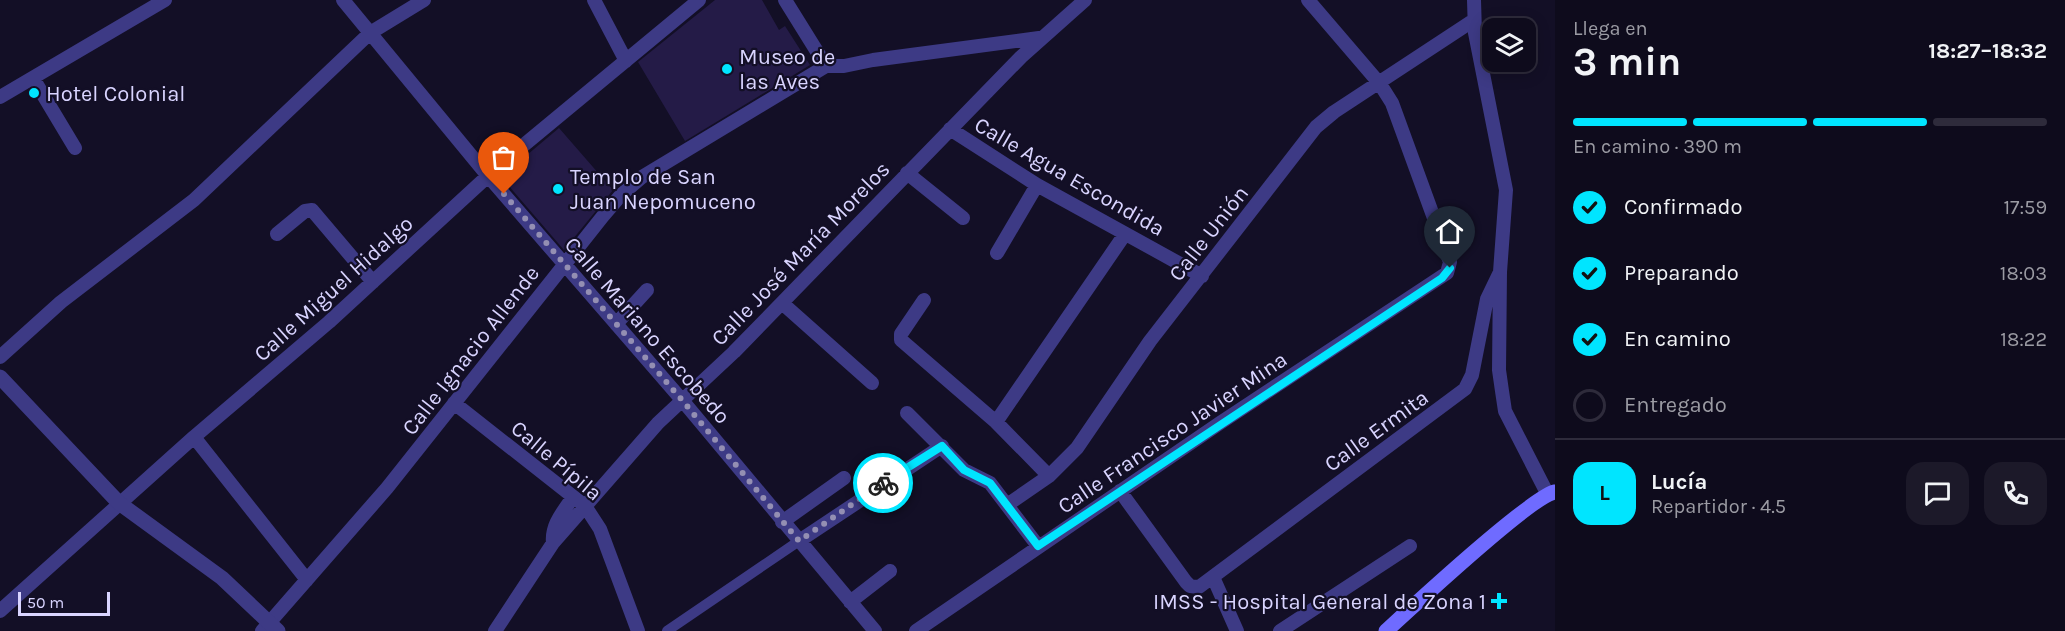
<!DOCTYPE html>
<html lang="es">
<meta charset="utf-8">
<style>
body{margin:0;font-family:Karla,sans-serif;background:#1c1929;color:#f1f3f6;height:100vh;display:flex;flex-direction:column;font-size:22px;white-space:nowrap}
*{box-sizing:border-box;margin:0}
p{font-size:20px;color:#9b9ba3}
.icon{flex:none;width:33px;height:33px;fill:none;stroke:currentColor;stroke-width:2;stroke-linecap:round;stroke-linejoin:round}
.map{position:relative;flex:1;overflow:hidden}
.drawer{display:flex;flex-direction:column;background:#0e0b1c;width:510px}
.drawer>*{flex:none}
.tools{position:absolute;left:1482px;top:18px;display:grid;gap:12px}
.tools a{display:grid;place-items:center;width:54px;height:54px;border-radius:12px;background:#0e0b1c;box-shadow:0 3px 15px #0003,0 0 0 2px #2e2b3b;font-size:30px}
.scale{position:absolute;left:18px;bottom:15px;width:92px;box-sizing:border-box;padding-left:6px;border:3px solid #d9d4ff;border-top:0;font-size:16px;line-height:21px;white-space:nowrap;color:#d9d4ff;-webkit-text-stroke:4px #130f26;paint-order:stroke}
.pin{position:absolute;display:grid;place-items:center;width:51px;height:51px;color:#fff;margin:-62px -26px;border-radius:50% 50% 50% 0;rotate:-45deg;box-shadow:0 0 6px #0007}
.pin .icon{rotate:45deg}
.courier{position:absolute;display:grid;place-items:center;width:60px;height:60px;margin:-30px;border:4px solid #00e5ff;border-radius:50%;background:#fff;color:#222;box-shadow:0 2px 8px #0007}
.summary em{font-style:normal;font-weight:700}
.summary div{display:flex;flex-direction:column-reverse}
.summary{display:flex;align-items:center;justify-content:space-between;height:102px;padding:0 18px}
h1{font-size:39px;font-weight:700;line-height:45px}
.bar{display:grid;grid-template-columns:repeat(4,1fr);gap:9px 6px;align-content:center;height:72px;padding:0 18px}
.bar i{height:8px;border-radius:4px;background:#2e2b3b}
.bar .current{background:#00e5ff}
.bar p{grid-column:span 4}
.line{display:flex;align-items:center;gap:15px;padding:0 18px;border-top:2px solid #2e2b3b}
.line div{flex:1}
.round{display:grid;place-items:center;flex:none;width:63px;height:63px;border-radius:18px;background:#1c1929}
ol{padding:0 18px;list-style:none}
li{display:flex;align-items:center;gap:18px;height:66px}
li p{margin-inline-start:auto}
li .icon{padding:6px;border-radius:50%;background:#00e5ff;color:#111;stroke-width:4}
li:last-child{color:#9b9ba3}
li i{width:33px;height:33px;border:3px solid #2e2b3b;border-radius:50%}
main{display:flex;flex:1;min-height:0}
.map>svg:first-child{display:block}
.building{fill:#241b47}
.lines{fill:none;stroke-linecap:round;stroke-linejoin:round}
.pedestrian{stroke:#3d3a85;stroke-width:10}
.minor{stroke:#3d3a85;stroke-width:14}
.tertiary{stroke:#3d3a85;stroke-width:15}
.secondary{stroke:#6f6bff;stroke-width:15}
.done{stroke:#948fb3;stroke-width:6;stroke-dasharray:0 10.8}
.route{stroke:#00e5ff;stroke-width:8}
.poi-dot{fill:#00e5ff;stroke:#130f26;stroke-width:2}
.labels{text-anchor:middle;stroke-width:4.5;stroke-linejoin:round;paint-order:stroke}
.poi-label{font-size:22px;fill:#d9d4ff;stroke:#130f26;text-anchor:start}
.street-label{font-size:22px;fill:#d9d4ff;stroke:#130f26}
</style>
<main>
<div class="map">
<svg width="1555" height="631" viewBox="0 0 1555 631">
<rect width="100%" height="100%" fill="#130f26"/>
<path class="building" d="M 715,0 L 762,0 L 779,30 L 785,26 L 810,65 L 685,141 L 638,62 Z
M 559,128 L 613,190 L 564,250 L 501,177 Z"/>
<g class="lines">
<path class="pedestrian" d="M 667,631 L 799,541"/>
<path class="minor" d="M 343,0 L 488,176 L 682,400 L 875,631
M 594,0 L 626,61
M 785,0 L 826,66
M 1474,0 L 1475,33 L 1506,190 L 1500,272 L 1499,370 L 1502,391 L 1505,411 L 1547,493
M 33,78 L 75,148
M 0,97 L 165,0
M 950,129 L 1037,185 L 1202,276
M 907,173 L 963,218
M 277,234 L 305,211 L 312,210 L 373,282
M 997,253 L 1037,185
M 924,300 L 901,334 L 901,340 L 996,422 L 1049,476
M 782,303 L 872,383
M 616,324 L 647,290
M 0,357 L 61,302 L 194,200 L 370,33 L 424,0
M 454,403 L 585,506 L 600,529 L 638,631
M 907,413 L 964,470 L 990,483 L 1038,546
M 996,422 L 1125,234
M 194,437 L 307,580
M 1120,491 L 1186,582 L 1190,586 L 1199,587 L 1465,389 L 1472,375 L 1487,299 L 1500,272
M 1007,505 L 1049,476 L 1077,448 L 1150,341 L 1316,127 L 1334,112 L 1474,20
M 782,522 L 844,478
M 799,541 L 942,446
M 553,543 C 551,525 563,512 573,497
M 1213,577 L 1237,631
M 850,602 L 890,571
M 0,611 L 194,437 L 329,322 L 501,164 L 699,0
M 262,631 L 387,488 L 603,216 L 621,195 L 642,177 L 826,66 L 844,66 L 873,60 L 1039,38
M 495,631 L 553,543 L 658,423 L 734,352 L 1021,57 L 1085,0
M 916,631 L 1220,423 L 1447,273 L 1450,262 L 1392,103 L 1380,84 L 1308,0
M 1280,631 L 1410,546"/>
<path class="tertiary" d="M 0,377 L 119,503 L 222,578 L 278,631"/>
<path class="secondary" d="M 1386,631 C 1411,608 1532,496 1555,492"/>
</g>
<g class="lines">
<path class="done" d="M 504,194 L 682,400 L 799,541 L 883,483"/>
<path class="route" d="M 883,483 L 942,446 L 964,470 L 990,483 L 1038,546 L 1442,278 L 1450,268"/>
</g>
<g class="poi-dot">
<circle cx="727" cy="69" r="6"/>
<circle cx="34" cy="93" r="6"/>
<circle cx="558" cy="189" r="6"/>
<path d="M1496 592h6v6h6v6h-6v6h-6v-6h-6v-6h6z"/>
</g>
<g class="labels">
<g class="poi-label">
<text x="739" y="64">Museo de<tspan x="739" dy="25">las Aves</tspan></text>
<text x="46" y="101">Hotel Colonial</text>
<text x="570" y="184">Templo de San<tspan x="570" dy="25">Juan Nepomuceno</tspan></text>
<text x="1486" y="609" text-anchor="end">IMSS - Hospital General de Zona 1</text>
</g>
<g class="street-label">
<text transform="translate(1070 176) rotate(30)" y="8">Calle Agua Escondida</text>
<text transform="translate(1208 233) rotate(-52)" y="8">Calle Unión</text>
<text transform="translate(800 253) rotate(-46)" y="8">Calle José María Morelos</text>
<text transform="translate(333 288) rotate(-42)" y="8">Calle Miguel Hidalgo</text>
<text transform="translate(648 330) rotate(49)" y="8">Calle Mariano Escobedo</text>
<text transform="translate(470 350) rotate(-52)" y="8">Calle Ignacio Allende</text>
<text transform="translate(1376 430) rotate(-36)" y="8">Calle Ermita</text>
<text transform="translate(1172 432) rotate(-34)" y="8">Calle Francisco Javier Mina</text>
<text transform="translate(557 460) rotate(40)" y="8">Calle Pípila</text>
</g>
</g>
</svg>
<div class="tools">
<a><svg class="icon" aria-label="layers" viewBox="0 0 24 24"><path d="M12 4l9 5-9 5-9-5zM3 14l9 5 9-5"/></svg></a>
</div>
<div class="scale">50 m</div>
<div class="pin" style="left:504px;top:194px;background:#ea580c"><svg class="icon" aria-label="bag" viewBox="0 0 24 24"><path d="M5 8h14l-1 12H6zM9 8a3 3 0 0 1 6 0"/></svg></div>
<div class="pin" style="left:1450px;top:268px;background:#1f2937"><svg class="icon" aria-label="home" viewBox="0 0 24 24"><path d="M3 11l9-7 9 7M6 9v11h12V9"/></svg></div>
<div class="courier" style="left:883px;top:483px"><svg class="icon" aria-label="bike" viewBox="0 0 24 24"><circle cx="6" cy="16" r="4"/><circle cx="18" cy="16" r="4"/><path d="M6 16l4-8h5l3 8M10 8l3 8H6M13 5h3"/></svg></div>
</div>
<section class="drawer">
<div class="summary"><div><h1>3 min</h1><p>Llega en</p></div><em>18:27–18:32</em></div>
<div class="bar"><i class="current"></i><i class="current"></i><i class="current"></i><i></i><p>En camino · 390 m</p></div>
<ol>
<li><svg class="icon" aria-label="check" viewBox="0 0 24 24"><path d="M5 12l5 5 9-10"/></svg>Confirmado<p>17:59</p></li>
<li><svg class="icon" aria-label="check" viewBox="0 0 24 24"><path d="M5 12l5 5 9-10"/></svg>Preparando<p>18:03</p></li>
<li><svg class="icon" aria-label="check" viewBox="0 0 24 24"><path d="M5 12l5 5 9-10"/></svg>En camino<p>18:22</p></li>
<li><i></i>Entregado</li>
</ol>
<div class="line" style="height:108px"><b class="round" style="background:#00e5ff;color:#111">L</b><div><b>Lucía</b><p>Repartidor · 4.5</p></div><a class="round"><svg class="icon" aria-label="chat" viewBox="0 0 24 24"><path d="M4 5h16v11H9l-5 4z"/></svg></a><a class="round"><svg class="icon" aria-label="phone" viewBox="0 0 24 24"><path d="M5 4h4l2 5-3 2q2 4 5 5l2-3 5 2v4C11 20 4 13 5 4z"/></svg></a></div>
</section>
</main>
